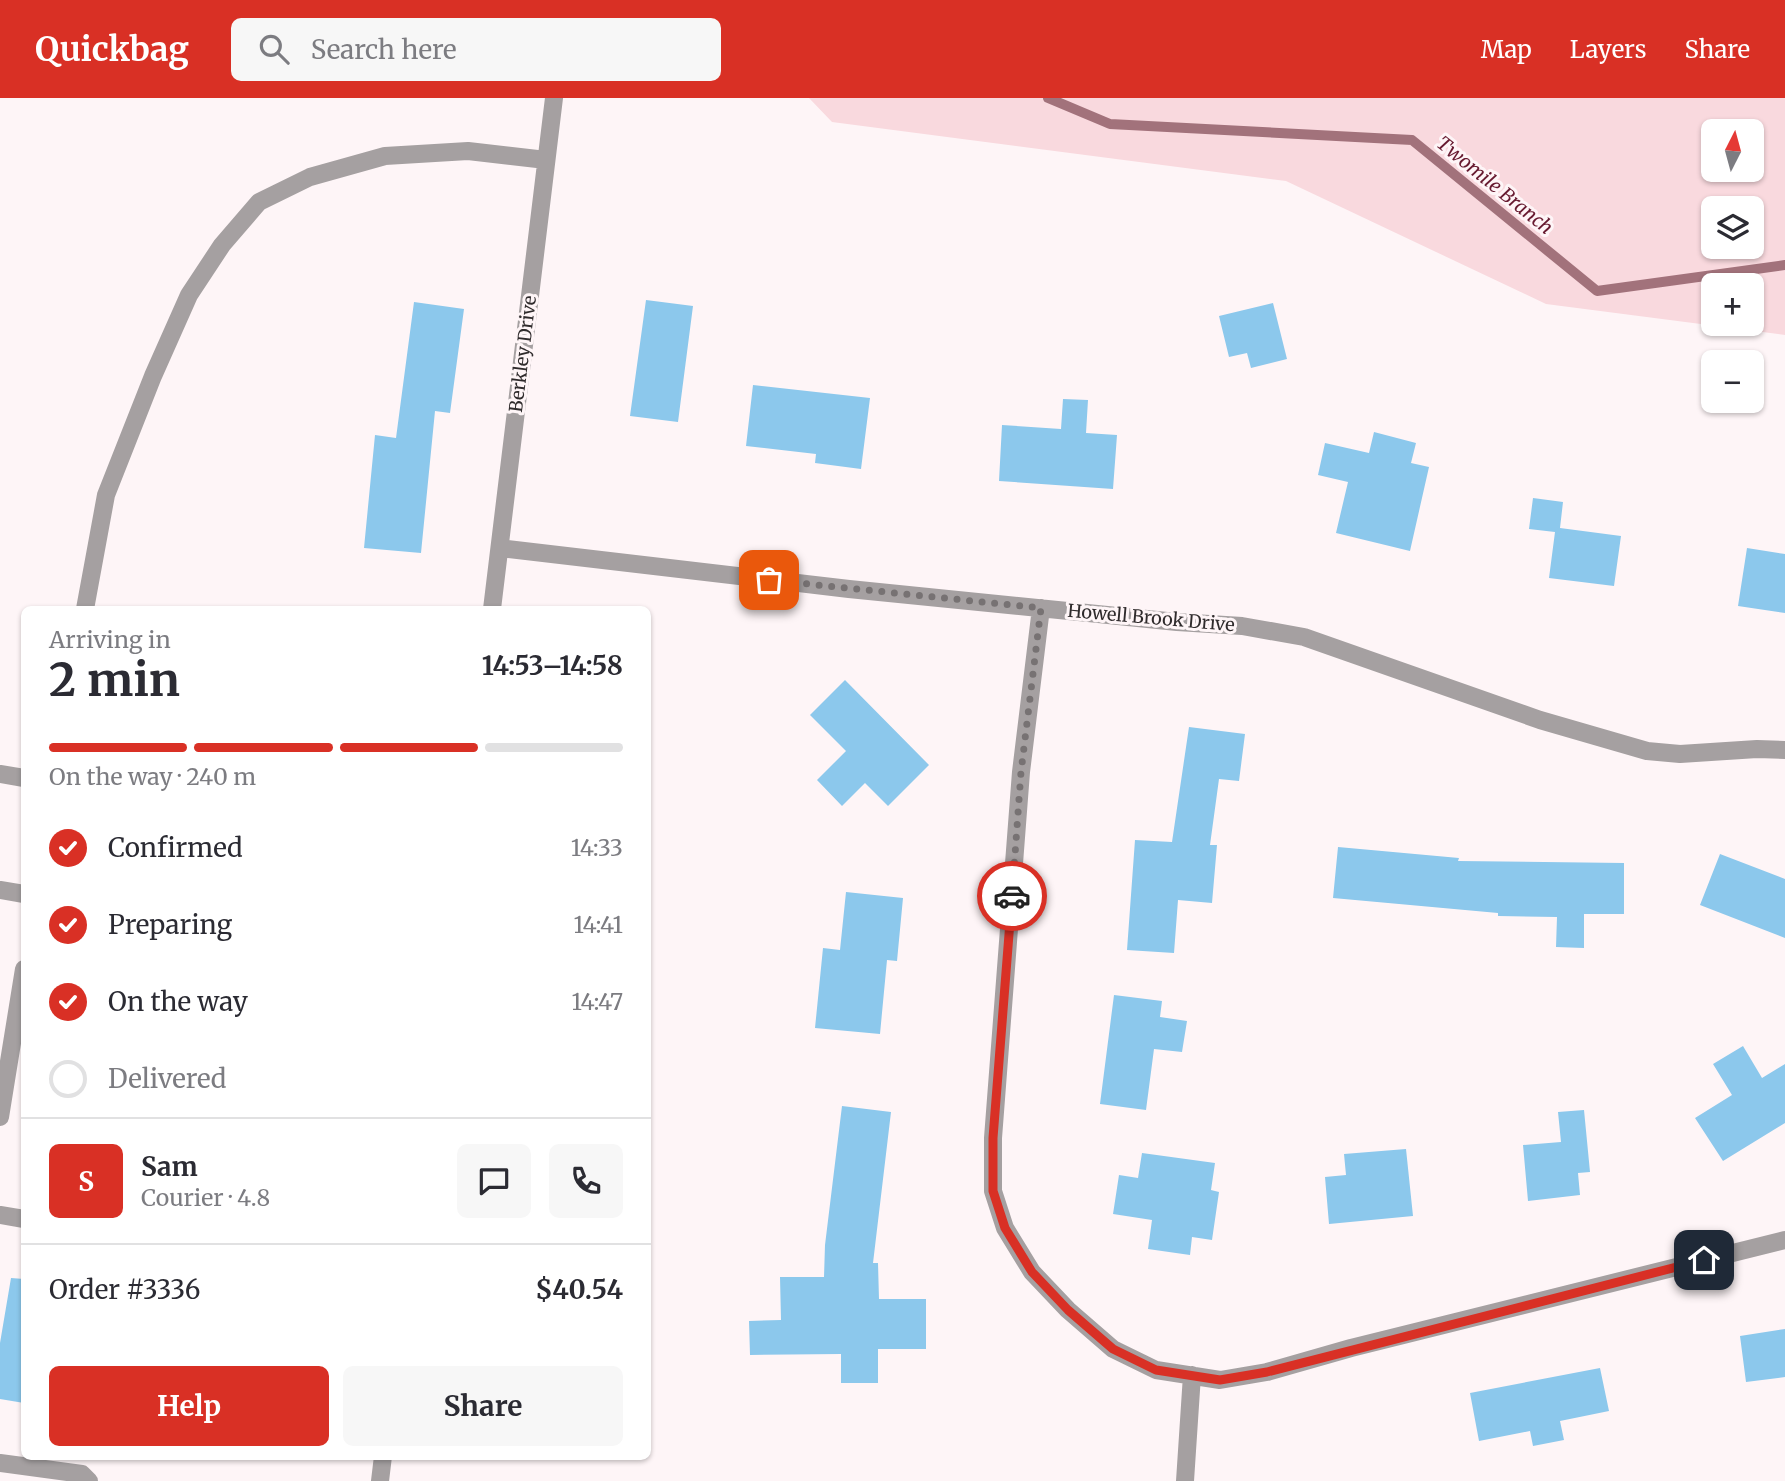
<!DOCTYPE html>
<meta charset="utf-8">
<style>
body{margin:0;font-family:Merriweather,serif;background:#f7f7f7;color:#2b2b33;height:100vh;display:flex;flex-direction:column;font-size:26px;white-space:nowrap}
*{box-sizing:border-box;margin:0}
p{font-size:23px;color:#7c7c81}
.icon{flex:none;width:38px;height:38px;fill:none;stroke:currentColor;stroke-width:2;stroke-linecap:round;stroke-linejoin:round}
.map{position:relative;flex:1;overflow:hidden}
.side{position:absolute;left:21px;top:508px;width:630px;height:854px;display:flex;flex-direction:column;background:#fff;border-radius:10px;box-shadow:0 2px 5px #0004}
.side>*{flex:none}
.needle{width:46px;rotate:6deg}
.tools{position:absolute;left:1701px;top:21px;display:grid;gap:14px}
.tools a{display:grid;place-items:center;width:63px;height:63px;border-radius:10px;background:#fff;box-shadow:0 2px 5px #0004;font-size:35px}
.pin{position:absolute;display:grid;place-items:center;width:60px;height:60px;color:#fff;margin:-30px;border-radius:14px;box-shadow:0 4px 10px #0006}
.courier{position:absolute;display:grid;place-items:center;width:70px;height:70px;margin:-35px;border:5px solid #d93025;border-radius:50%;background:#fff;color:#222;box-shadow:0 2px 9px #0007}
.overview em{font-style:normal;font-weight:700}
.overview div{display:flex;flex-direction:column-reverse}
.overview{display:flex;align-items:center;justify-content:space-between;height:119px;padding:0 28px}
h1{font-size:46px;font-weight:700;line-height:52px}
.bar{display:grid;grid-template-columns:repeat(4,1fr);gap:10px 7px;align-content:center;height:84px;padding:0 28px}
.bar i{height:9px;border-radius:5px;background:#e1e1e2}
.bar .active{background:#d93025}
.bar p{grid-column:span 4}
.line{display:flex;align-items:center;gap:18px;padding:0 28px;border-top:2px solid #e1e1e2}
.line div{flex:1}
.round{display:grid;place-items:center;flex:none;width:74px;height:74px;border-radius:10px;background:#f7f7f7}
ol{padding:0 28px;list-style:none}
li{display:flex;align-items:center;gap:21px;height:77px}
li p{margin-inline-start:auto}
li .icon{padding:7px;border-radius:50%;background:#d93025;color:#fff;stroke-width:4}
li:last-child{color:#7c7c81}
li i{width:38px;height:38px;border:4px solid #e1e1e2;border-radius:50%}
.action{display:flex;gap:14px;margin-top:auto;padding:14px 28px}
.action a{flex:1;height:80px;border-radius:10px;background:#d93025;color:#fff;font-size:28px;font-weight:700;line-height:80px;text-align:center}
.action a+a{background:#f7f7f7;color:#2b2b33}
header{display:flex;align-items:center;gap:42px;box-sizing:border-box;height:98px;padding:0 35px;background:#d93025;color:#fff}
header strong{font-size:33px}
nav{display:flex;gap:38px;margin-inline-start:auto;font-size:24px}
.search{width:490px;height:63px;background:#f7f7f7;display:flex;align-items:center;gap:18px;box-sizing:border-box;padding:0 24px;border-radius:10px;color:#7c7c81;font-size:26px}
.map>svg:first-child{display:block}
.green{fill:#f9d9de;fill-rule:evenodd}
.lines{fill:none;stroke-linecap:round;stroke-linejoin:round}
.stream{stroke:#a2727b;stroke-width:10}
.building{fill:#8cc8ec}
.minor{stroke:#a5a0a1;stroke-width:18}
.done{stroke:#777273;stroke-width:7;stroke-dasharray:0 12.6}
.route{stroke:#d93025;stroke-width:9}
.labels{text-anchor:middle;stroke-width:6;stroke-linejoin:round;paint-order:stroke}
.street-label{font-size:18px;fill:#2f2b2c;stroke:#fef5f7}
.water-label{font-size:19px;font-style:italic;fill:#671a30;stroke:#fef5f7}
</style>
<header>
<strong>Quickbag</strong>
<div class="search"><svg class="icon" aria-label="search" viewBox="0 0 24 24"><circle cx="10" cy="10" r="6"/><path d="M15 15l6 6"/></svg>Search here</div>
<nav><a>Map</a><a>Layers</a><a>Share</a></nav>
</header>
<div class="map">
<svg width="1785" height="1383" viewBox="0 0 1785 1383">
<rect width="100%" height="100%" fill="#fef5f7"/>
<path class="green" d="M 809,0 L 1785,0 L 1785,237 L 1546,206 L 1286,83 L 832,24 ZM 1713,33 L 1752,33 L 1752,72 L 1713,72 ZM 1713,110 L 1752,110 L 1752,149 L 1713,149 ZM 1713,187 L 1752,187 L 1752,226 L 1713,226 Z"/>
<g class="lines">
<path class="stream" d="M 1048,0 L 1110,26 L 1412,42 L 1597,193 L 1785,167"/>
</g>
<path class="building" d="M 646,202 L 693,208 L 678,324 L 630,318 Z
M 414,204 L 464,211 L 450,315 L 435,313 L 421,455 L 364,450 L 375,337 L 396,340 Z
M 1273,205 L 1287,261 L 1251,270 L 1247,255 L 1229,259 L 1219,218 Z
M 753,287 L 870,300 L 861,371 L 815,365 L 816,356 L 746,348 Z
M 1063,301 L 1088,302 L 1086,335 L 1117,337 L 1113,391 L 999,383 L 1002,327 L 1061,331 Z
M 1374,334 L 1416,345 L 1411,365 L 1429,369 L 1410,453 L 1336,435 L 1348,384 L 1318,377 L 1325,345 L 1369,355 Z
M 1533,400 L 1563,404 L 1560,430 L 1621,438 L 1614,488 L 1549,480 L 1555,434 L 1529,431 Z
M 1747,450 L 1785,456 L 1785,515 L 1738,508 Z
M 845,582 L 929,667 L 888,708 L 865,685 L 842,708 L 817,682 L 846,653 L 810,617 Z
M 1189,629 L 1245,636 L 1239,683 L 1219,681 L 1210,747 L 1217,747 L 1212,805 L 1178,802 L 1174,855 L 1127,852 L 1135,742 L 1172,744 Z
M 1338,749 L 1459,760 L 1458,763 L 1624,765 L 1624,816 L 1584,816 L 1584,850 L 1556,849 L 1557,819 L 1498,818 L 1498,815 L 1333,800 Z
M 1720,756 L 1785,781 L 1785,840 L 1700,807 Z
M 846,794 L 903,800 L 897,863 L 887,862 L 880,936 L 815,930 L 823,850 L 840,852 Z
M 1114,897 L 1162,903 L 1160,919 L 1187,923 L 1182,954 L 1154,951 L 1146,1012 L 1100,1006 Z
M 1743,948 L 1762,980 L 1785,966 L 1785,1025 L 1723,1063 L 1695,1020 L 1732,997 L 1713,966 Z
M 842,1008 L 891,1014 L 873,1165 L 878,1165 L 879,1201 L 926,1201 L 926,1251 L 878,1251 L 878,1285 L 841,1285 L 841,1256 L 750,1257 L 749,1223 L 781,1222 L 780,1179 L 824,1179 L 825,1147 Z
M 1584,1012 L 1590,1074 L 1578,1075 L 1580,1097 L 1528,1103 L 1523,1047 L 1561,1044 L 1558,1014 Z
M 1406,1051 L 1413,1118 L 1329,1126 L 1325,1079 L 1346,1077 L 1344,1056 Z
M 1142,1055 L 1215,1065 L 1211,1092 L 1219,1094 L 1212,1142 L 1192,1139 L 1190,1157 L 1148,1151 L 1152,1122 L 1113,1116 L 1119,1077 L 1138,1080 Z
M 11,1180 L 24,1181 L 24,1305 L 0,1301 L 0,1245 Z
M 1785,1231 L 1785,1279 L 1746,1284 L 1740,1238 Z
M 1600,1270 L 1609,1313 L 1560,1323 L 1564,1342 L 1533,1348 L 1530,1333 L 1479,1343 L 1470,1295 Z"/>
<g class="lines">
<path class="minor" d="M 500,450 L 849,491 L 1177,524 L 1242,528 L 1304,539 L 1540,622 L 1647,653 L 1680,656 L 1757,651 L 1785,652
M 1041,510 L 1021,674 L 993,1040 L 993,1093 L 1005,1130 L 1032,1174 L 1068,1212 L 1113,1251 L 1156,1272 L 1220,1282 L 1267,1274 L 1351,1250 L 1785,1142
M 85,511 L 106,397 L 153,278 L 189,197 L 222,147 L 259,104 L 310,79 L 385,58 L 468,53 L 546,62
M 492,511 L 554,0
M 0,676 L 24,680
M 0,792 L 24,796
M 0,1019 L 24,871
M 0,1117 L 24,1121
M 0,1365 L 82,1376 L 89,1383
M 380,1383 L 383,1358
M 1185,1383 L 1192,1277"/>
</g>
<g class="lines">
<path class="done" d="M 769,482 L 1041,510 L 1021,674 L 1012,798"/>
<path class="route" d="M 1012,798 L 993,1040 L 993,1093 L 1005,1130 L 1032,1174 L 1068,1212 L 1113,1251 L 1156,1272 L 1220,1282 L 1267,1274 L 1704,1162"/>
</g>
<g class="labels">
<g class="street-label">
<text transform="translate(523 256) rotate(-83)" y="6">Berkley Drive</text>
<text transform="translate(1151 520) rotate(5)" y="6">Howell Brook Drive</text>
</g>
<g class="water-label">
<text transform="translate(1495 87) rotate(39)" y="7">Twomile Branch</text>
</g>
</g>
</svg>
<div class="tools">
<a><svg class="needle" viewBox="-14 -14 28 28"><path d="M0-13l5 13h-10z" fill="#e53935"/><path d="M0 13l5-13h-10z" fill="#7c7c81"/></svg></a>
<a><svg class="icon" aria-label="layers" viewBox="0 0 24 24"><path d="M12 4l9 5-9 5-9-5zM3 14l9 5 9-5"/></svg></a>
<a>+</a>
<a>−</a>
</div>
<div class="pin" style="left:769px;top:482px;background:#ea580c"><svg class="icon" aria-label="bag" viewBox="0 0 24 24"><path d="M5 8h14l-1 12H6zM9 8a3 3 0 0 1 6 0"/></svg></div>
<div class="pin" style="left:1704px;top:1162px;background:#1f2937"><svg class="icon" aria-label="home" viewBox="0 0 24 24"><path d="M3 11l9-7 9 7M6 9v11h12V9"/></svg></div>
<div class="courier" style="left:1012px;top:798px"><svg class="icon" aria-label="car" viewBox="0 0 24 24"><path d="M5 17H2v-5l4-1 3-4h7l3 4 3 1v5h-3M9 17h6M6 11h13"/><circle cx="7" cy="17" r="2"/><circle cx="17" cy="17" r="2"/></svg></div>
<section class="side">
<div class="overview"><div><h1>2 min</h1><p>Arriving in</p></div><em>14:53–14:58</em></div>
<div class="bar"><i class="active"></i><i class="active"></i><i class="active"></i><i></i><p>On the way · 240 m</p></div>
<ol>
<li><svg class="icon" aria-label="check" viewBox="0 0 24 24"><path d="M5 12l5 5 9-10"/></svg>Confirmed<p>14:33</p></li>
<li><svg class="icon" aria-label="check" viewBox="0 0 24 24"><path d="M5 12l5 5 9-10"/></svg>Preparing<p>14:41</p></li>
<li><svg class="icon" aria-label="check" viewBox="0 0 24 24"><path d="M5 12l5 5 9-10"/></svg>On the way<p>14:47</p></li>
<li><i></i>Delivered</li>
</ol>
<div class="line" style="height:126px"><b class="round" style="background:#d93025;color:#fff">S</b><div><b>Sam</b><p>Courier · 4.8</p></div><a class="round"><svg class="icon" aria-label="chat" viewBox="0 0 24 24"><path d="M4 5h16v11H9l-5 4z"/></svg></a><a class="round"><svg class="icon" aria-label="phone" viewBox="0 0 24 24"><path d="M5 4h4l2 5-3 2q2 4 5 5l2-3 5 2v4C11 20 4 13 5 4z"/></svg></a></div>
<div class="line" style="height:91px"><div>Order #3336</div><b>$40.54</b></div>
<div class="action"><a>Help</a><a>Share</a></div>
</section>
</div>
